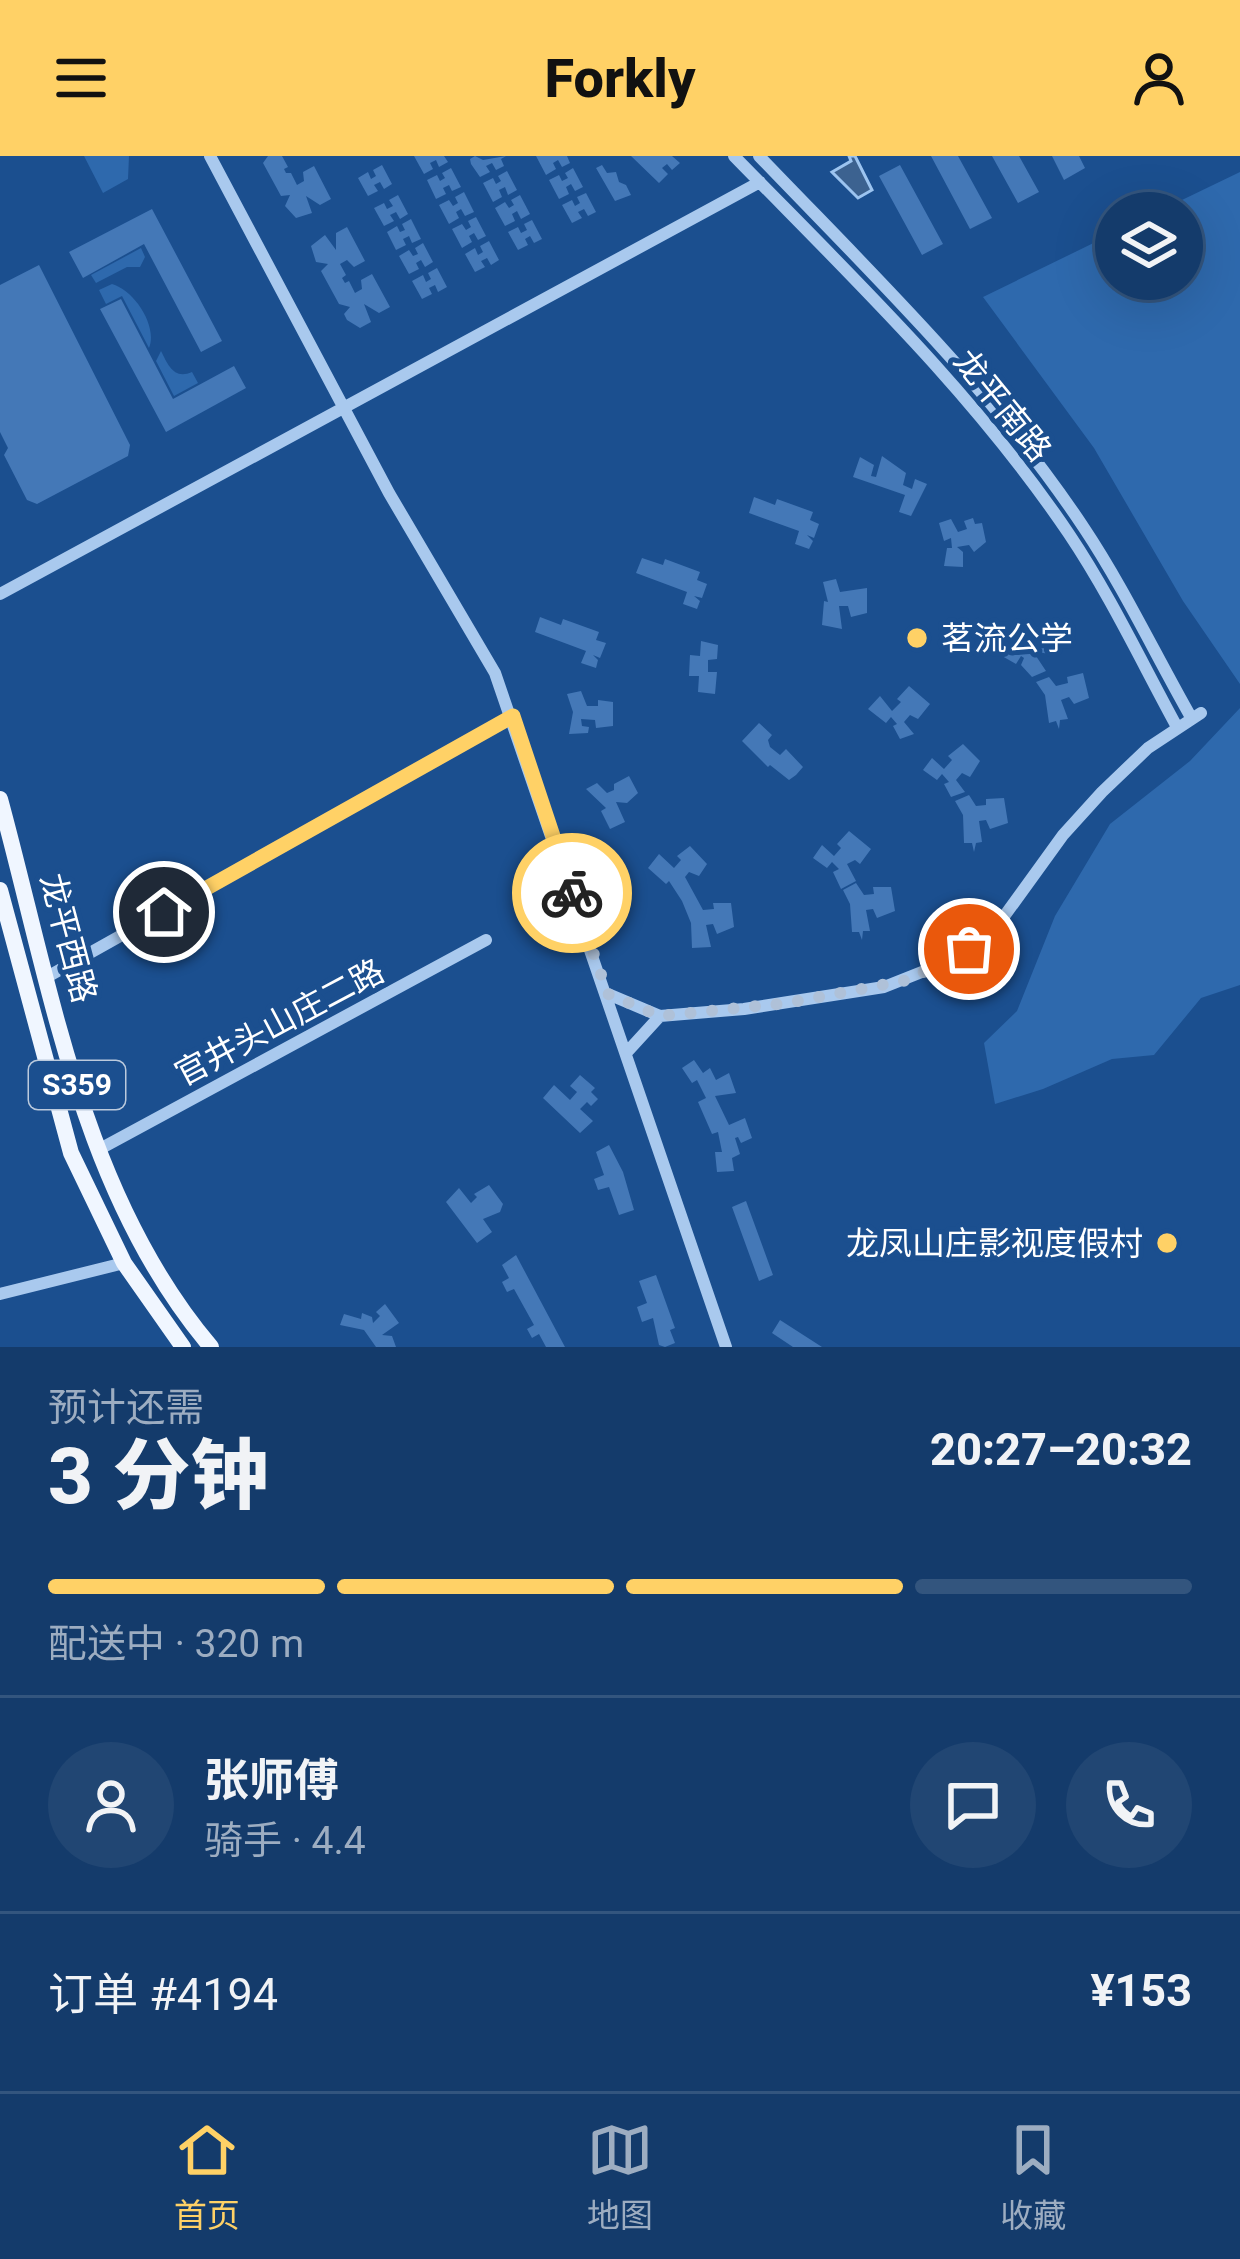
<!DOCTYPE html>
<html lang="zh">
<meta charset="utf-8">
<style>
body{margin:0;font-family:Roboto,"Noto Sans SC",sans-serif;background:#214673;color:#f1f3f6;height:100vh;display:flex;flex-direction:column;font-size:45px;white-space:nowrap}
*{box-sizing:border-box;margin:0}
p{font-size:39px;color:#9dadc1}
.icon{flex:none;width:66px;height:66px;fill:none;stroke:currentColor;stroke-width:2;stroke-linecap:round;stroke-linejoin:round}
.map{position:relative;height:1191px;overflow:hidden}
.drawer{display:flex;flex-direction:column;background:#143b6b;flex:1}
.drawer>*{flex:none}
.buttons{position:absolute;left:1095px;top:36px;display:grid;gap:24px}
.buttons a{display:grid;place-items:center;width:108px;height:108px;border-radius:50%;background:#143b6b;box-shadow:0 12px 48px #0002,0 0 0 3px #33557e;font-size:60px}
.pin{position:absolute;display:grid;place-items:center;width:102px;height:102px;color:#fff;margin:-51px;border:6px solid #fff;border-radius:50%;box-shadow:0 3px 12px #0007}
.courier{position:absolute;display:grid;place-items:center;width:120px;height:120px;margin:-60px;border:9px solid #ffd166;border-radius:50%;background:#fff;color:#222;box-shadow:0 3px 15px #0007}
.headline em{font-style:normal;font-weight:800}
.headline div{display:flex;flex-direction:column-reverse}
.headline{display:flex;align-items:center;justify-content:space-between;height:204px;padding:0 48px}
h1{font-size:78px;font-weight:800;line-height:90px}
.bar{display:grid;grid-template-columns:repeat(4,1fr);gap:18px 12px;align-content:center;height:144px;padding:0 48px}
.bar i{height:15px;border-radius:9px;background:#33557e}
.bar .active{background:#ffd166}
.bar p{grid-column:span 4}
.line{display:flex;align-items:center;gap:30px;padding:0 48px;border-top:3px solid #33557e}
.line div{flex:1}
.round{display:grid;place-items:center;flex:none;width:126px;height:126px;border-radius:63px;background:#214673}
header{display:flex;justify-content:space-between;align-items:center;height:156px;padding:0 48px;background:#ffd166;color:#111;font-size:54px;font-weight:800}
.menu{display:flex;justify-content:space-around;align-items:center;height:168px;border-top:3px solid #33557e;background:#143b6b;font-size:33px;color:#9dadc1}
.menu a{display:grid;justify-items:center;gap:6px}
.menu .active{color:#ffd166}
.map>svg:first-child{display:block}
.green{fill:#2e69ad}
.water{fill:#3c6290;stroke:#9cc4f0;stroke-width:3}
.building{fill:#4478b7}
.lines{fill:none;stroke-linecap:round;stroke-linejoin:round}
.minor{stroke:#a9c9ee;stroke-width:12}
.major{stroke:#f0f6ff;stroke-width:16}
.done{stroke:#afc1d8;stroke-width:12;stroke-dasharray:0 21.6}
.route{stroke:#ffd166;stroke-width:15}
.poi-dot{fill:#ffd166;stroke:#1b4f8f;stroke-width:4.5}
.labels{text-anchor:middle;stroke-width:10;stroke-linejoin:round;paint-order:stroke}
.shield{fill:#1b4f8f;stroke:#bbcadd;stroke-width:3}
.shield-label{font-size:30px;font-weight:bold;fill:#fff}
.street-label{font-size:33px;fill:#fff;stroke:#1b4f8f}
.poi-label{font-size:33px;fill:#fff;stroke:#1b4f8f;text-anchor:start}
</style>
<header><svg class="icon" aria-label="menu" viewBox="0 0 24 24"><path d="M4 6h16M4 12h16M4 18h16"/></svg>Forkly<svg class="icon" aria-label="person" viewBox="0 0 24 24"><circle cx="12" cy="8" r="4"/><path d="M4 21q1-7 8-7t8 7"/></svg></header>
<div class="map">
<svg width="1240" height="1191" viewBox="0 0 1240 1191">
<rect width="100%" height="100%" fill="#1b4f8f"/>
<path class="green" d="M 84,0 L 129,0 L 128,23 L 103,37 Z
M 1240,16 L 1240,528 L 1183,445 L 1094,292 L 983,141 L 1116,76 L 1116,123 L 1182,123 L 1182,57 L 1155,57 Z
M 141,92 L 145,101 L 140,111 L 127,111 L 96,127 L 91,119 Z
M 112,128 C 134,134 158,170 149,192 L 122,140 L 106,148 L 99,134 Z
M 161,195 C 168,209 174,224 192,216 L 198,227 L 174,240 L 156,205 Z
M 1240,552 L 1240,829 L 1201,842 L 1154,899 L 1112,903 L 1043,933 L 995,948 L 984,887 L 1017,855 L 1055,760 L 1110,668 L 1190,605 Z"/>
<path class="water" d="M 849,0 L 855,0 L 872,34 L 858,42 L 832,16 L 851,5 Z"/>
<path class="building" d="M 268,0 L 282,0 L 288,11 L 284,13 L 286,17 L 291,17 L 297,29 L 304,25 L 303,16 L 314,10 L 331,43 L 320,49 L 306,40 L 312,57 L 296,62 L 285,50 L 290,39 L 281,40 L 263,7 Z
M 414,0 L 444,0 L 448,6 L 439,11 L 436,4 L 430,7 L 433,13 L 424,18 Z
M 475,0 L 483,4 L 506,0 L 501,3 L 504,10 L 496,14 L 492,7 L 486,10 L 490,16 L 480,21 L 471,8 L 470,3 Z
M 536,0 L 567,0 L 570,7 L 562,11 L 558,4 L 553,7 L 556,13 L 546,19 Z
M 631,0 L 672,0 L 680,7 L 672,14 L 667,8 L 662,12 L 668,18 L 659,27 Z
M 931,0 L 958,0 L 992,62 L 970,73 Z
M 992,0 L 1019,0 L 1039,36 L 1018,47 Z
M 1052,0 L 1079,0 L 1085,12 L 1064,24 Z
M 382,9 L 392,28 L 384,33 L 380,26 L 374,29 L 378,35 L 368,40 L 358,22 L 368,16 L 371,23 L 376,20 L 373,14 Z
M 602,9 L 607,17 L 616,16 L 619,26 L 626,29 L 631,39 L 615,45 L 596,12 Z
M 900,9 L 943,88 L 922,99 L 879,20 Z
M 451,12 L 461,31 L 452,35 L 449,29 L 443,32 L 446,38 L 436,43 L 427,24 L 437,19 L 440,25 L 445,22 L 442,17 Z
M 573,12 L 583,31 L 575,35 L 571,28 L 566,31 L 569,38 L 559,43 L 549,24 L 559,19 L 562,25 L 568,22 L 565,17 Z
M 507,15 L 517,34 L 508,39 L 505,31 L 499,34 L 502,41 L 493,46 L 483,27 L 493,22 L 496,28 L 501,25 L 498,20 Z
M 464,36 L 474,56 L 465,60 L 461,53 L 456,56 L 459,62 L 449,68 L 439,49 L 449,44 L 453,50 L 458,47 L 455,41 Z
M 586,37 L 596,56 L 588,60 L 584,53 L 578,56 L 582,62 L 572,67 L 562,49 L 572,44 L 575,50 L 580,47 L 577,41 Z
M 398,39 L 408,58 L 400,63 L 396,56 L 390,59 L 394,65 L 384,70 L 374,52 L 384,47 L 387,53 L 393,50 L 389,44 Z
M 520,39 L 530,58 L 521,63 L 517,55 L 512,58 L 515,65 L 505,70 L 495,52 L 505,46 L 509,52 L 514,49 L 511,44 Z
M 152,53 L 222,185 L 201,196 L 144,88 L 83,122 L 69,96 Z
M 476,61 L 486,80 L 478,84 L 474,77 L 469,80 L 472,86 L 462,92 L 452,73 L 462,68 L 466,74 L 471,71 L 468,65 Z
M 411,63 L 421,83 L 412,87 L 409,80 L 403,83 L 406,89 L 396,94 L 387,76 L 397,70 L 400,76 L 405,74 L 402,68 Z
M 532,64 L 542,83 L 534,87 L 530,80 L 525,83 L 528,89 L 518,94 L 508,76 L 518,71 L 521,77 L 527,74 L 524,68 Z
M 347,71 L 365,105 L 354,111 L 347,104 L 340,108 L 346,119 L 342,122 L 345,127 L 349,125 L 355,137 L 362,133 L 361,124 L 372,118 L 390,151 L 379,157 L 364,148 L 371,166 L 360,172 L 347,164 L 344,158 L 350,151 L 339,148 L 321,115 L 328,108 L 316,106 L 311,90 L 325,79 L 336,94 L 336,77 Z
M 489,85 L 499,104 L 491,109 L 487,102 L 481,105 L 485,111 L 475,116 L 465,98 L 475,92 L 478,99 L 483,96 L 480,90 Z
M 423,87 L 433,106 L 425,111 L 421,104 L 416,107 L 419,113 L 409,118 L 399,100 L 409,94 L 413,100 L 418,98 L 415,92 Z
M 39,109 L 130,289 L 128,300 L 37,348 L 27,344 L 4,299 L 8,292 L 0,276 L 0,129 Z
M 437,112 L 447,131 L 438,136 L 435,129 L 429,132 L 432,138 L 422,143 L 412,125 L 423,119 L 426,126 L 431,123 L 428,117 Z
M 121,143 L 173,243 L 234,210 L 246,232 L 166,276 L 100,153 Z
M 882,300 L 906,317 L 903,329 L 912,333 L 915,323 L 927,328 L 911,360 L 899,356 L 905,339 L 853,321 L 860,301 L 874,309 L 871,320 L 876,321 Z
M 754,341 L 775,349 L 777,343 L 813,356 L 810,364 L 819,368 L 814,382 L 807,379 L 813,385 L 809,393 L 795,388 L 799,375 L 749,357 Z
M 973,362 L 975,368 L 982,367 L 986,386 L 974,396 L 969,389 L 957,391 L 963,396 L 963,411 L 944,410 L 947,392 L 952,392 L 951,382 L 944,385 L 939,367 L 951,363 L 958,376 L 967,373 L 964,365 Z
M 642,402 L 663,409 L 665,403 L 700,416 L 697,424 L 707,428 L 702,442 L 694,440 L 700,445 L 697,453 L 683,448 L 687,436 L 636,417 Z
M 836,423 L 840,436 L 867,432 L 867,457 L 851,461 L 848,450 L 839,450 L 842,473 L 822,469 L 824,445 L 828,446 L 823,426 Z
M 540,461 L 561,469 L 563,463 L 599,476 L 596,484 L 606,487 L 600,502 L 593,499 L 598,504 L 596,512 L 581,507 L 586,495 L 535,476 Z
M 1035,470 L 1056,483 L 1049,498 L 1038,496 L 1036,500 L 1046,515 L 1032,521 L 1021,509 L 1024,502 L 1021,500 L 1016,508 L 1002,500 L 1009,489 L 1022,495 Z
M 701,485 L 718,489 L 717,503 L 708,504 L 708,516 L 717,516 L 715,538 L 698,536 L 699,520 L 689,520 L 690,499 L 700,500 Z
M 1083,517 L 1089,542 L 1074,548 L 1069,541 L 1061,544 L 1068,563 L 1060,564 L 1059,573 L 1056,565 L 1049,567 L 1045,539 L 1036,526 L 1049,521 L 1056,530 L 1068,527 L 1067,521 Z
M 909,530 L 930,548 L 918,563 L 910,559 L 904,566 L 914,578 L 900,583 L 893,570 L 897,568 L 891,561 L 886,567 L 868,553 L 880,540 L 892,555 L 901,546 L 897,543 Z
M 581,535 L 587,550 L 598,550 L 598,544 L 613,546 L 613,570 L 596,572 L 595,564 L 581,563 L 582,570 L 589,571 L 588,577 L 569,578 L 573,556 L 567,538 Z
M 759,567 L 772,579 L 768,584 L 770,591 L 780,599 L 786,593 L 803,611 L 796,619 L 789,624 L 770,609 L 768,611 L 742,585 Z
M 963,588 L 980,605 L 970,621 L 962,617 L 956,624 L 965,636 L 951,641 L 944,628 L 949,626 L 942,618 L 937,624 L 923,614 L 932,602 L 944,613 L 952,604 L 948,600 Z
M 629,620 L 638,637 L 627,647 L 616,646 L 625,666 L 610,673 L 601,655 L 606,652 L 586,633 L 597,627 L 607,637 L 614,634 L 614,628 Z
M 969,639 L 976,650 L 986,649 L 986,643 L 1004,642 L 1008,667 L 990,673 L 986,664 L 979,665 L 982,686 L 976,687 L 974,696 L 972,687 L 964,687 L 963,659 L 955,645 Z
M 849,675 L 871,693 L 860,708 L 855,704 L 847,708 L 856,725 L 841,733 L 833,716 L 839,713 L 832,706 L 827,712 L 813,702 L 822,689 L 834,700 L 841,692 L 837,688 Z
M 690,690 L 707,708 L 699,720 L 689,716 L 685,721 L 703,754 L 714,753 L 713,747 L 731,747 L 734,771 L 717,778 L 713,768 L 706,769 L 711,791 L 692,792 L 691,767 L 682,745 L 669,725 L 666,728 L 648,712 L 659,698 L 674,712 L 681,704 L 677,700 Z
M 856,727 L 864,739 L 874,738 L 873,731 L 891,731 L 895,755 L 877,762 L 873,753 L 866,754 L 870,775 L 863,775 L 862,784 L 859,776 L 852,776 L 850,748 L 843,734 Z
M 694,904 L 703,917 L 710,912 L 716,924 L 729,917 L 736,937 L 715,940 L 729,969 L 745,962 L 752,982 L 741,987 L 738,981 L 735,982 L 740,998 L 732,1002 L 734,1015 L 717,1016 L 715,996 L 722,996 L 718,976 L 712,978 L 698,946 L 706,942 L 697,924 L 692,927 L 682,912 Z
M 580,919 L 595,932 L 591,936 L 598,943 L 591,950 L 587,946 L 580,953 L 593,965 L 580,977 L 543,942 L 554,929 L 570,944 L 577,936 L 570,930 Z
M 609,989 L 623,1016 L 634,1054 L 619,1059 L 609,1031 L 598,1034 L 594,1023 L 604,1019 L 596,996 Z
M 489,1029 L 503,1048 L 500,1056 L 483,1063 L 492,1076 L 477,1087 L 446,1046 L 459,1032 L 471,1047 L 477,1041 L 474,1038 Z
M 746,1045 L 773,1119 L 759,1125 L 732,1051 Z
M 516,1099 L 565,1191 L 546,1191 L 539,1178 L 532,1182 L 527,1173 L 534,1169 L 514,1133 L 507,1136 L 502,1126 L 509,1122 L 502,1109 Z
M 656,1119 L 675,1172 L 670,1174 L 675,1187 L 665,1191 L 659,1189 L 653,1162 L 642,1166 L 637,1151 L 647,1147 L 639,1125 Z
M 385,1148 L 399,1167 L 382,1179 L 392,1180 L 396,1191 L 376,1191 L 364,1174 L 340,1169 L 344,1158 L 361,1163 L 362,1157 L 372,1161 L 373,1167 L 380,1160 L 376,1156 Z
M 780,1164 L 822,1191 L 793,1191 L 772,1177 Z"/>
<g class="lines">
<path class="minor" d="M 210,0 L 389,337 L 495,517 L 726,1191
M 734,0 C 852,121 974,237 1069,378 C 1110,439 1142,507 1177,571
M 759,0 C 873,119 992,233 1084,372 C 1124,432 1156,500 1192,563
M 0,438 L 760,26
M 47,821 L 513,560
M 608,838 L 660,860 L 744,853 L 884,831 L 952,804 L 1000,766 L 1063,679 L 1102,636 L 1148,592 L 1201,557
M 628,895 L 660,860
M 98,994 L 486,784
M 0,1138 L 124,1107"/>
<path class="major" d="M 0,643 C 51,830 82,1039 211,1191
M 0,734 L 71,997 L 124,1107 L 183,1191"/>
</g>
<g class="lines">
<path class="done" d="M 572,737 L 608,838 L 660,860 L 788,847 L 908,824 L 969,793"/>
<path class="route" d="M 164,756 L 513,560 L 572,737"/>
</g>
<g class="poi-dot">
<circle cx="917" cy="482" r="12"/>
<circle cx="1167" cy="1087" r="12"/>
</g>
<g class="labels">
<rect class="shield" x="29" y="905" width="96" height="48" rx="9"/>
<g class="shield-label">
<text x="77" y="939">S359</text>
</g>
<g class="street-label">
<text transform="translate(1003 249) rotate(51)" y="12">龙平南路</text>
<text transform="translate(69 782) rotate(75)" y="12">龙平西路</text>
<text transform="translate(279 866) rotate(-28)" y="12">官井头山庄二路</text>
</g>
<g class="poi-label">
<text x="941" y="494">茗流公学</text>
<text x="1143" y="1099" text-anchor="end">龙凤山庄影视度假村</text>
</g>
</g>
</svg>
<div class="buttons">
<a><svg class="icon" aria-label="layers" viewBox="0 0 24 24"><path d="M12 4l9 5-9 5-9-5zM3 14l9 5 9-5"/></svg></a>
</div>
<div class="pin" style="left:969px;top:793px;background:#ea580c"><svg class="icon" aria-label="bag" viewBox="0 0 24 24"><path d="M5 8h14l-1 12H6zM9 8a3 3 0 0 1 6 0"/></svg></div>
<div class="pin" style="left:164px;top:756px;background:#1f2937"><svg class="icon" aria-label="home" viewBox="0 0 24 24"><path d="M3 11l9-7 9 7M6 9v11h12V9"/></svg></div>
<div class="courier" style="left:572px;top:737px"><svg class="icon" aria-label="bike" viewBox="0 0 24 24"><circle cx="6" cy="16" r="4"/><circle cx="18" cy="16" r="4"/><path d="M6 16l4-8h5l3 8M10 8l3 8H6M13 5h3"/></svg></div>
</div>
<section class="drawer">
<div class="headline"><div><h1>3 分钟</h1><p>预计还需</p></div><em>20:27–20:32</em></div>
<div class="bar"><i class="active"></i><i class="active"></i><i class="active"></i><i></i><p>配送中 · 320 m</p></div>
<div class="line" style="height:216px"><a class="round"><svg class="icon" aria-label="person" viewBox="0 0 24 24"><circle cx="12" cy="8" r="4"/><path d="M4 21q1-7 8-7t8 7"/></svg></a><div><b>张师傅</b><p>骑手 · 4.4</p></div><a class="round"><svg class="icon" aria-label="chat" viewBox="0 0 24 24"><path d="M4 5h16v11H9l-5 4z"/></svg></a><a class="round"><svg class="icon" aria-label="phone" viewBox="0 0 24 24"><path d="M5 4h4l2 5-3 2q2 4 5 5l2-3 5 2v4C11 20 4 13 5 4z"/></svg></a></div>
<div class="line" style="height:156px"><div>订单 #4194</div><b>¥153</b></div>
</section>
<nav class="menu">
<a class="active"><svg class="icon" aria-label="home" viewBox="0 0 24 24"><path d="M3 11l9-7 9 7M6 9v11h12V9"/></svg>首页</a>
<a><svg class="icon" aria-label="map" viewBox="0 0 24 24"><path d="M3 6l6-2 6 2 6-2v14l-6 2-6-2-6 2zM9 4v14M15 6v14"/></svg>地图</a>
<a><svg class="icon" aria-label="saved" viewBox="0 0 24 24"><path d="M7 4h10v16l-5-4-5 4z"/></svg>收藏</a>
</nav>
